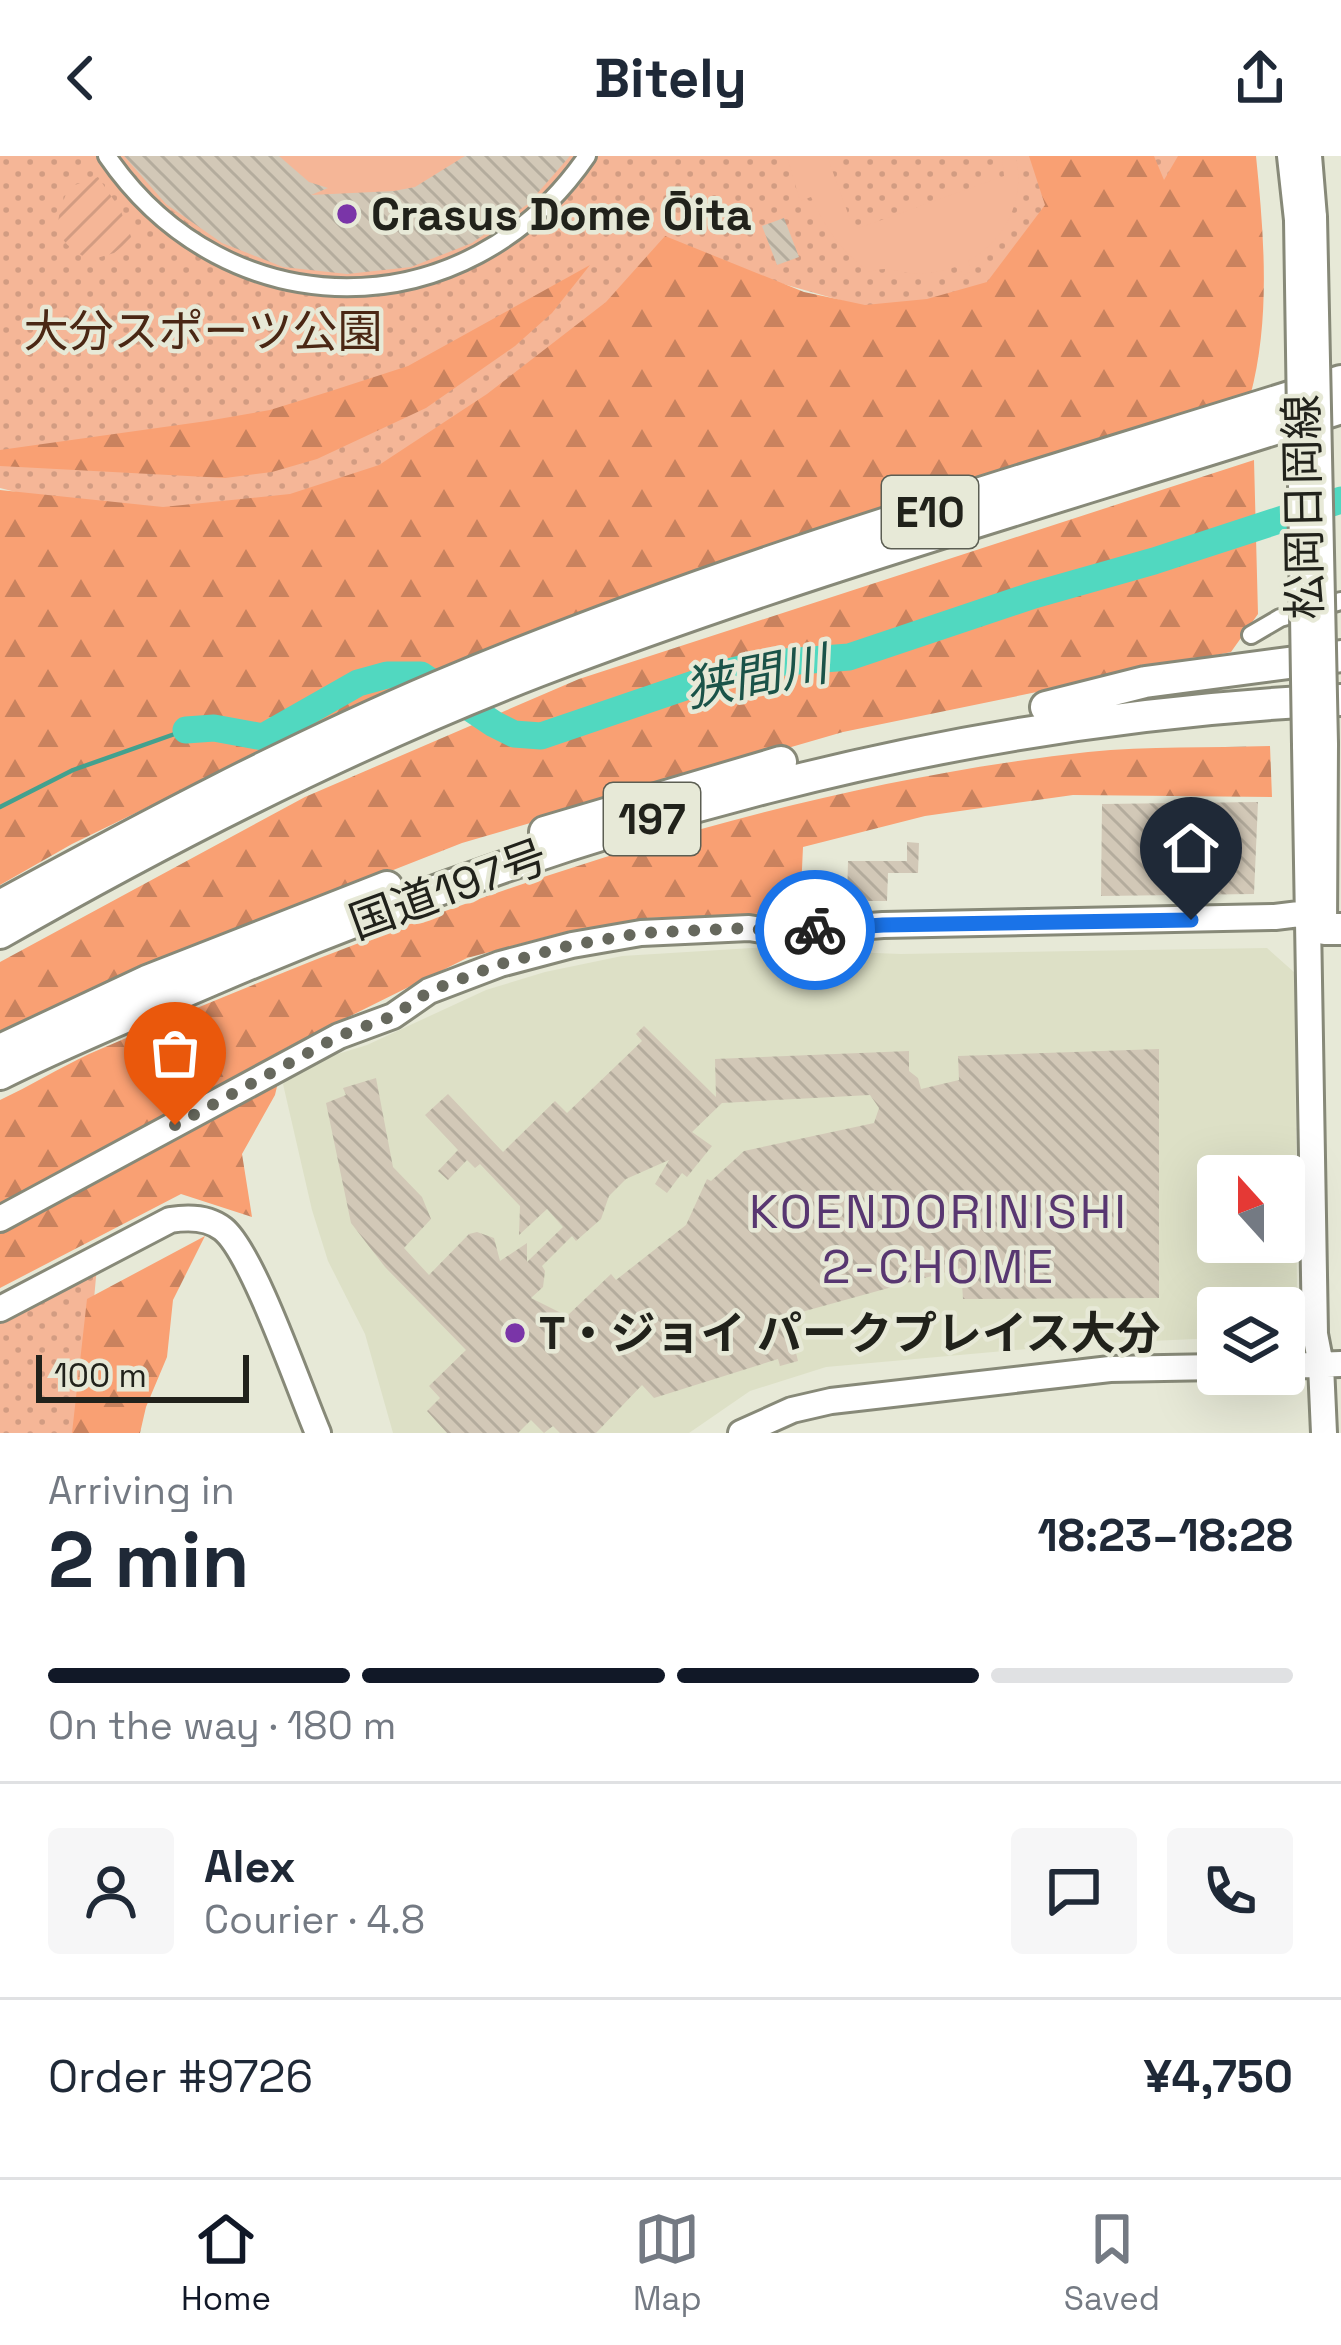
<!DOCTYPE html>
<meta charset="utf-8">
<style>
body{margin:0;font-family:"Space Grotesk","Noto Sans JP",sans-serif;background:#f6f6f7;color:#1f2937;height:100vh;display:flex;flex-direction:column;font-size:45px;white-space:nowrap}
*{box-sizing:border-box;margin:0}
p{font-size:39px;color:#747a83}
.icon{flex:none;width:66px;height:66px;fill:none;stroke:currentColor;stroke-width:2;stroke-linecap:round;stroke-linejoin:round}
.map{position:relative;height:1277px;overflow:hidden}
.panel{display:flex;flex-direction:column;background:#fff;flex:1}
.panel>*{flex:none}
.needle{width:78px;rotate:339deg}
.buttons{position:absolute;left:1197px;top:999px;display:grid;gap:24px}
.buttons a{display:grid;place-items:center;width:108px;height:108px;border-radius:12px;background:#fff;box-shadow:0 12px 48px #0002;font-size:60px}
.scale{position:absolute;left:36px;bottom:30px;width:213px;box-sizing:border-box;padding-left:12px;border:6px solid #21221b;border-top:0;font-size:33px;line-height:42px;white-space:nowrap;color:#21221b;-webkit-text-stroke:9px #e7e9d7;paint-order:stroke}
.pin{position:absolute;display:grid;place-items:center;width:102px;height:102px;color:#fff;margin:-123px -51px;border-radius:50% 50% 50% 0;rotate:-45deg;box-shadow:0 0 12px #0007}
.pin .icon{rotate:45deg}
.courier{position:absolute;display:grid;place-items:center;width:120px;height:120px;margin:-60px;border:9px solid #1a73e8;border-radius:50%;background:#fff;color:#222;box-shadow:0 3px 15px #0007}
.overview em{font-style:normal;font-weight:700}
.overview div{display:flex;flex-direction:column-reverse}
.overview{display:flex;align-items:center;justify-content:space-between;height:204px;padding:0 48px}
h1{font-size:78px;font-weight:700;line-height:90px}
.bar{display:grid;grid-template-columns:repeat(4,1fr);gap:18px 12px;align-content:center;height:144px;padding:0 48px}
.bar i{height:15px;border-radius:9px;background:#e0e1e3}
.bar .selected{background:#111827}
.bar p{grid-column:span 4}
.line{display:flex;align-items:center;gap:30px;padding:0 48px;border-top:3px solid #e0e1e3}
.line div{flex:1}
.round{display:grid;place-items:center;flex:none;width:126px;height:126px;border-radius:12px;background:#f6f6f7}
header{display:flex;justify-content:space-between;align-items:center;height:156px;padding:0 48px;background:#fff;font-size:54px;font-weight:700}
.menu{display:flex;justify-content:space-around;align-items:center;height:168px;border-top:3px solid #e0e1e3;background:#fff;font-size:33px;color:#747a83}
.menu a{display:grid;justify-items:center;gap:6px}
.menu .selected{color:#111827}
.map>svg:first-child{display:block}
.built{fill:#dde0c6;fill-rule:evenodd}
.grass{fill:url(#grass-dots)}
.forest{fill:url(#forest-firs)}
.garden{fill:url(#garden-furrows)}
.pitch{fill:#f5b697}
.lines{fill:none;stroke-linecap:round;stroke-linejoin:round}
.stream{stroke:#43a18e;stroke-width:4.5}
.river{stroke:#51d8c0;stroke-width:27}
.building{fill:url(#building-back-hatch);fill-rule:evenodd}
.street-casing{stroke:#878978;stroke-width:22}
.secondary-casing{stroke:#878978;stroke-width:30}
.highway-casing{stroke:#878978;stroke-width:36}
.street{stroke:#fff;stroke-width:16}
.secondary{stroke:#fff;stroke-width:24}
.highway{stroke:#fff;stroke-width:30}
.secondary-bridge-casing{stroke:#878978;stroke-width:30;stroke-linecap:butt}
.secondary-bridge{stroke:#fff;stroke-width:24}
.done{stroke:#66685d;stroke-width:12;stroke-dasharray:0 21.6}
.route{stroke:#1a73e8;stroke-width:15}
.poi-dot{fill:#7a35a8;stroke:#e7e9d7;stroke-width:4.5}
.labels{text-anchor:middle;stroke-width:9;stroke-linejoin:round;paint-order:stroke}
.shield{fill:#e7e9d7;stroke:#5c5e53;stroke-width:3}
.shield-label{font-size:42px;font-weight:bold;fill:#21221b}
.poi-label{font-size:45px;font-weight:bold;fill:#21221b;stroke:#e7e9d7;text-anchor:start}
.park-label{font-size:45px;fill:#4a2714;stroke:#e7e9d7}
.street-label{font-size:45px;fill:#21221b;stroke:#e7e9d7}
.water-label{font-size:48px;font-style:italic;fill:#1a5348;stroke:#e7e9d7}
.neighbourhood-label{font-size:48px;letter-spacing:3px;fill:#583771;stroke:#e7e9d7}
</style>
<header><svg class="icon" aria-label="back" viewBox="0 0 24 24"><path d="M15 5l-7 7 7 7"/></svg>Bitely<svg class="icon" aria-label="share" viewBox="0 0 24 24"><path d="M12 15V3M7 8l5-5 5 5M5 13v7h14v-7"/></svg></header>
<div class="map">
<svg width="1341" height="1277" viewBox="0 0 1341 1277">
<defs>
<pattern id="grass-dots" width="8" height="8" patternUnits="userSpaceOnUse" patternTransform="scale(3)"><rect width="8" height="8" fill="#f5b697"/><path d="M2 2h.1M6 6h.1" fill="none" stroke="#d29c82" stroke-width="1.8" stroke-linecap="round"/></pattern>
<pattern id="forest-firs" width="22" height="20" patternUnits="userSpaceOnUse" patternTransform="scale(3)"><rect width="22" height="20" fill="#f9a073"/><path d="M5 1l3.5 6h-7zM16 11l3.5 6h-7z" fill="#c9825e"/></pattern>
<pattern id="garden-furrows" width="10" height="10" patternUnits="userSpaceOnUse" patternTransform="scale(3)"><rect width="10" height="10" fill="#f5b697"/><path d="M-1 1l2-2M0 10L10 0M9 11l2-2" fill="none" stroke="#d29c82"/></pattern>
<pattern id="building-back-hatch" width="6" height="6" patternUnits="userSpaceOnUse" patternTransform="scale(3)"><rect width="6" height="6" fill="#d2c8b7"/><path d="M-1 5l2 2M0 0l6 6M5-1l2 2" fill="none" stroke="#b4ac9d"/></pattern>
</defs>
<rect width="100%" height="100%" fill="#e7e9d7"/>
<path class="built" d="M 752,792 L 901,798 L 1267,792 L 1295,817 L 1297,1145 L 1288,1166 L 1284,1171 L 1284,1152 L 1218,1152 L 1218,1182 L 1083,1188 L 826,1211 L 750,1235 L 689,1277 L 393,1277 L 365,1178 L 328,1105 L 312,1054 L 283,928 L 302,909 L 367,889 L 486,834 L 545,816 L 622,800 ZM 1218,1020 L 1284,1020 L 1284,1086 L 1218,1086 Z"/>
<path class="grass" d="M 0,0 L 1228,0 L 1014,120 L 889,158 L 674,97 L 429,298 L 274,350 L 79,352 L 0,332 Z
M 97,1110 L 82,1277 L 0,1277 L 0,1162 Z"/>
<path class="forest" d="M 1029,0 L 1154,0 L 1164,24 L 1178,0 L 1256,0 C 1264,79 1271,163 1250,241 L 457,509 L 359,548 L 72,688 L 0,729 L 0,334 L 163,351 L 290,338 L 379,309 L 487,238 L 606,146 L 665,80 L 804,136 L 865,149 L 927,143 L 987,126 L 1045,49 Z
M 590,109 L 552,157 L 515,190 L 426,252 L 317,303 L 272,316 L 225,322 L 0,310 L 0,294 L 207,265 L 270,254 L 331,235 L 408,210 Z
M 1254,304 L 1258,458 L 1231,496 L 843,576 L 462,687 L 118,822 L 0,879 L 0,806 L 305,641 L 579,523 Z
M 1270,590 L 1272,641 L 1073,639 L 925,660 L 803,691 L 800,756 L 647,762 L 561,777 L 467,802 L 286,892 L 275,939 L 242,998 L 252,1061 L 181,1038 L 0,1132 L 0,944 C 30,930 59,912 89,898 C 404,761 745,634 1088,596 C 1148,590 1210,592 1270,590 Z
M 205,1080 L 173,1144 L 167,1201 L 146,1251 L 140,1277 L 72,1277 L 87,1143 Z"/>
<path class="garden" d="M 98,21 L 120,53 L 132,83 L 114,97 L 90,104 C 51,84 53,68 69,31 Z"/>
<path class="pitch" d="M 120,0 L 574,0 C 460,169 239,156 120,0 Z
M 787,0 L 827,0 L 850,63 L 859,72 L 1004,20 L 1002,0 L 1016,0 C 1025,43 1007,84 968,105 L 972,115 L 963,119 L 958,110 C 942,115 925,120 908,117 C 891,114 886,110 869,116 C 840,94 827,74 811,41 L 800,45 Z"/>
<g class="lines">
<path class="stream" d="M 0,651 L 73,614 L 186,574"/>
<path class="river" d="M 186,574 L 214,572 L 263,581 L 358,527 L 387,519 L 421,519 L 494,568 L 514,578 L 541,580 L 732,515 L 760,508 L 849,501 L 1034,439 L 1154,405 L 1341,344"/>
</g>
<path class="building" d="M 124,0 L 279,0 L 309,26 L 328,32 L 311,39 L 394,35 L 415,31 L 465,0 L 570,0 L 528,48 L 472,87 L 411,111 L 347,118 L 283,111 L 222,87 L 166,48 Z
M 784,62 L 799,101 L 777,109 L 762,70 Z
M 1258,646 L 1254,738 L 1101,740 L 1102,648 Z
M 907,686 L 919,687 L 918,717 L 888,717 L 887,745 L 847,745 L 848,705 L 907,705 Z
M 644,870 L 716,941 L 715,903 L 909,895 L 909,915 L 918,922 L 921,933 L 959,924 L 958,900 L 1159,893 L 1159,1142 L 963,1143 L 961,1112 L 787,1160 L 798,1205 L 780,1210 L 778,1203 L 654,1242 L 642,1229 L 596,1277 L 560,1277 L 553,1270 L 544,1277 L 531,1264 L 518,1277 L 447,1277 L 427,1255 L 440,1242 L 429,1230 L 466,1194 L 385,1111 L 351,1067 L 326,947 L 346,939 L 343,932 L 376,922 L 393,1011 L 422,1041 L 431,1063 L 404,1092 L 429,1119 L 469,1078 L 477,1076 L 494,1082 L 500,1105 L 527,1087 L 527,1106 L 563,1071 L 547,1053 L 519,1079 L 520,1050 L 480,1008 L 475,1012 L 467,1004 L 448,1024 L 438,1015 L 458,994 L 425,959 L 448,938 L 503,996 L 555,945 L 567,957 L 642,885 L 636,878 ZM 870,939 L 879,952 L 874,967 L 744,995 L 711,1025 L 707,1023 L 686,1069 L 616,1124 L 611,1118 L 567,1160 L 531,1142 L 543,1131 L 545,1115 L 542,1110 L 572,1080 L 576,1085 L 601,1063 L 609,1040 L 626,1023 L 669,1004 L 655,1028 L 667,1037 L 682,1017 L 687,1021 L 712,990 L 692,976 L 722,947 Z"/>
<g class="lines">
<g class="street-casing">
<path id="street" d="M 107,0 C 227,175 467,175 587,0
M 1251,479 L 1280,462 L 1341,445"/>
</g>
<g class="secondary-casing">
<path id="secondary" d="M 1290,0 L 1297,64
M 1309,0 L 1314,61
M 1305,589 L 1315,1178 L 1321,1209 L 1324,1277
M 1324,771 L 1325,588
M 0,1063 L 339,880 L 393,860 L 429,835 L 500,808 L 572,789 L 641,777 L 749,772 L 780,777 L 883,769 L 1275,761 L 1324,755
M 0,1153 L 170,1064 C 188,1061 208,1061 223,1073 C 253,1097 300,1235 318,1277
M 1284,1210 L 1341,1208
M 741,1277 L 792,1254 L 831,1245 L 1110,1213 L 1218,1211"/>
</g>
<g class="highway-casing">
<path id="highway" d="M 1046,551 L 1145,526 L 1341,500
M 545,676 L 781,606
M 0,750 C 143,672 288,595 438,531 C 731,407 1039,320 1341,225
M 1324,773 L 1341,773
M 0,777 C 173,678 352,587 538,515 C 801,414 1073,338 1341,252
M 0,894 L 147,825 L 387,731
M 0,918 C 70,883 144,853 216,822 C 576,668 949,561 1341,544"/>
</g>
<use href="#street" class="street"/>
<use href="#secondary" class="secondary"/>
<use href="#highway" class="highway"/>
<g class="secondary-bridge-casing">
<path id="secondary-bridge" d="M 1314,61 L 1325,588
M 1297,64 L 1305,589"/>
</g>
<use href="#secondary-bridge" class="secondary-bridge"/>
</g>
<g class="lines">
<path class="done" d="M 175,969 L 339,880 L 393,860 L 430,835 L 500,808 L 572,789 L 641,777 L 749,772 L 780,777 L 815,774"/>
<path class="route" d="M 815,774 L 883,769 L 1191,764"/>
</g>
<g class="poi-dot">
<circle cx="347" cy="58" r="12"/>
<circle cx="515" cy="1177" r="12"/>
</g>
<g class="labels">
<g class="shield">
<rect x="882" y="320" width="96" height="72" rx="9"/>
<rect x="604" y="627" width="96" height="72" rx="9"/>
</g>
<g class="shield-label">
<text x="930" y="371">E10</text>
<text x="652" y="678">197</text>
</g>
<g class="poi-label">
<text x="371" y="74">Crasus Dome Ōita</text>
<text x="539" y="1193">T・ジョイ パークプレイス大分</text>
</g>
<g class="park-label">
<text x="203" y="191">大分スポーツ公園</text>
</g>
<g class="street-label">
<text transform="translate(1303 351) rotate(-91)" y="16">松岡日岡線</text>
<text transform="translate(448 733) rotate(-20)" y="16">国道197号</text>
</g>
<g class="water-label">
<text transform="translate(756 520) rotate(-11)" y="17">狭間川</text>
</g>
<g class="neighbourhood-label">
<text x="939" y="1072">KOENDORINISHI<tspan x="939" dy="55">2-CHOME</tspan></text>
</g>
</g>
</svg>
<div class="buttons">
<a><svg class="needle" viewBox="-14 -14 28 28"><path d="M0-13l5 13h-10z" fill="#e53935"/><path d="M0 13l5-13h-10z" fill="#747a83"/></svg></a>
<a><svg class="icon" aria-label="layers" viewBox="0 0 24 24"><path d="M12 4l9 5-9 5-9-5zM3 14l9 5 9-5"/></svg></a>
</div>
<div class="scale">100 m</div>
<div class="pin" style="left:175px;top:969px;background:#ea580c"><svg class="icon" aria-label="bag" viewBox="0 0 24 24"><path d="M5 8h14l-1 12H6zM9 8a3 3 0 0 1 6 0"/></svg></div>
<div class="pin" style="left:1191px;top:764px;background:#1f2937"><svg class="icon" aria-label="home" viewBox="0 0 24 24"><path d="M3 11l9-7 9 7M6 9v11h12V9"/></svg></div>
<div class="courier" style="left:815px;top:774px"><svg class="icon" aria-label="bike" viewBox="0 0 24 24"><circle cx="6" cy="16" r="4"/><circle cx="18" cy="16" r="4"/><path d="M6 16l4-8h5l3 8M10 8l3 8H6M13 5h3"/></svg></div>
</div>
<section class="panel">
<div class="overview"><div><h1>2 min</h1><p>Arriving in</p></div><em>18:23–18:28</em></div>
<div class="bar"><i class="selected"></i><i class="selected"></i><i class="selected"></i><i></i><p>On the way · 180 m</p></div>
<div class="line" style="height:216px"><a class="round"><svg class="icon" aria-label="person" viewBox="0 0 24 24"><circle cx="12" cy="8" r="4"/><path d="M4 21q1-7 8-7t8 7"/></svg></a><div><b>Alex</b><p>Courier · 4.8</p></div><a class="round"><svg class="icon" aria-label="chat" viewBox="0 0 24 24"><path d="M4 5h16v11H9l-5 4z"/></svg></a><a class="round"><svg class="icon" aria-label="phone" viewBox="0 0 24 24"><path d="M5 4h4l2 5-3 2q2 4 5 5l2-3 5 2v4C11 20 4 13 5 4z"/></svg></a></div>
<div class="line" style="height:156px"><div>Order #9726</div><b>¥4,750</b></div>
</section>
<nav class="menu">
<a class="selected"><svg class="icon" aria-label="home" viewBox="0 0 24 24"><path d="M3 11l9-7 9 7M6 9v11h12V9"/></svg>Home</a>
<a><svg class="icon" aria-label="map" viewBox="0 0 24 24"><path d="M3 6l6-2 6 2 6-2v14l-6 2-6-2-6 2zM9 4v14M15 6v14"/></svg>Map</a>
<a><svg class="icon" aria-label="saved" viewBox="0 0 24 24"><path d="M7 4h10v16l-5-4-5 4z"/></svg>Saved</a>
</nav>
